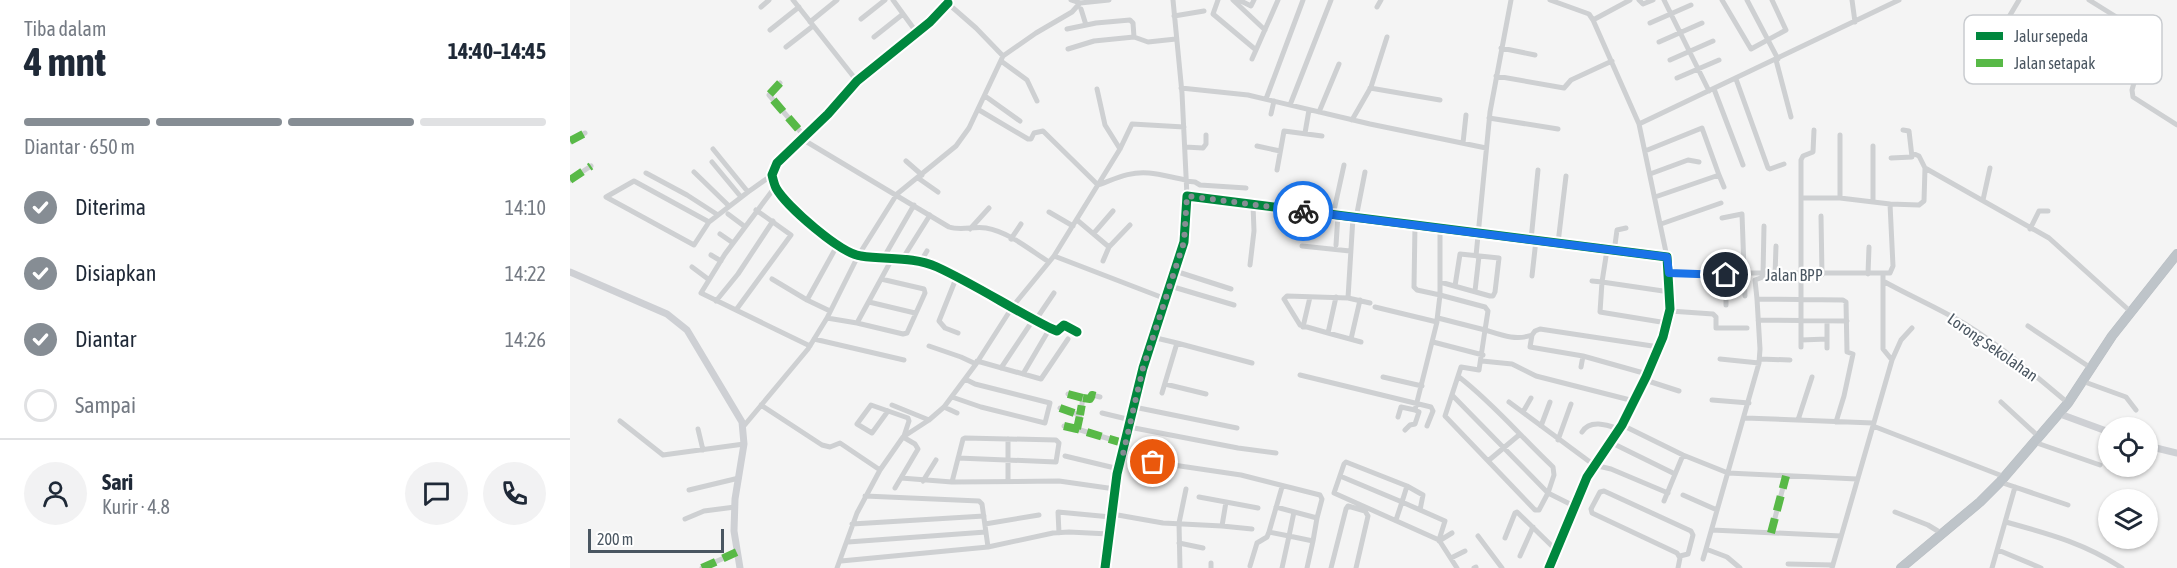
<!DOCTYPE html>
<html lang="id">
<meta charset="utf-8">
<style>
body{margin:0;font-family:"Asap Condensed",sans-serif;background:#f2f2f3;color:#1f2937;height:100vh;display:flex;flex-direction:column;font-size:22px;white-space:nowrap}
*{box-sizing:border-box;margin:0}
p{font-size:20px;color:#747a83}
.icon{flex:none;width:33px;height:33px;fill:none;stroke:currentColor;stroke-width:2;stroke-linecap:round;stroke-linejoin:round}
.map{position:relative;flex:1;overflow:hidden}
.panel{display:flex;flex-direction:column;background:#fff;width:570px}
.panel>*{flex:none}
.controls{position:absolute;left:1528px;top:417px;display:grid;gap:12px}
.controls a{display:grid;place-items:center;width:60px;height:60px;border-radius:50%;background:#fff;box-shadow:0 2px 4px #0004;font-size:30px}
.scale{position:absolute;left:18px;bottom:15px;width:136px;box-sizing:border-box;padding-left:6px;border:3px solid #4a5661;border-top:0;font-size:16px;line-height:21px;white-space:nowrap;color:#4a5661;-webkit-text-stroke:4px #fff;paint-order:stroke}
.pin{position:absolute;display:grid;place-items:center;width:51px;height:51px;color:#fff;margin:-26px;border:3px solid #fff;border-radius:50%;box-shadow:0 2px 6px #0007}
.courier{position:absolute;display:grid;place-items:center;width:60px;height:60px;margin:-30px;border:4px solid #1a73e8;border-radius:50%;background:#fff;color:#222;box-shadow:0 2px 8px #0007}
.head em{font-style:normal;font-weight:700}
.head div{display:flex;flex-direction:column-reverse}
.head{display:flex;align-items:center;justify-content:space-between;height:102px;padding:0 24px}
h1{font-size:39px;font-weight:700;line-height:45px}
.bar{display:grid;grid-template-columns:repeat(4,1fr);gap:9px 6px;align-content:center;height:72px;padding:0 24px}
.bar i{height:8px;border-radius:4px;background:#e0e1e3}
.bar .on{background:#868d94}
.bar p{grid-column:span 4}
.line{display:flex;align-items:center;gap:15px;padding:0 24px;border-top:2px solid #e0e1e3}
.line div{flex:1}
.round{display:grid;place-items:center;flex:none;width:63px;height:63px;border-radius:32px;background:#f2f2f3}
ol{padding:0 24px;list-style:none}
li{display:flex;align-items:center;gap:18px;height:66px}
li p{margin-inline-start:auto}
li .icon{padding:6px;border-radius:50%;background:#868d94;color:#fff;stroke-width:4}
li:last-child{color:#747a83}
li i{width:33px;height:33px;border:3px solid #e0e1e3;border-radius:50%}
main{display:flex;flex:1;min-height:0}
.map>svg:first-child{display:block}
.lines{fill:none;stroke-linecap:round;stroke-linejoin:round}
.highway-casing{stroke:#b9bec3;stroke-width:10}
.street{stroke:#ced0d2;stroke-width:5}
.secondary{stroke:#ced0d4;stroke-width:7}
.highway{stroke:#bec4c9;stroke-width:9}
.quiet{stroke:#58b947;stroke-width:8;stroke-dasharray:15 8;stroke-linecap:butt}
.cycleway-casing{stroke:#fff;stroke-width:13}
.cycleway{stroke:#00873e;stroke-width:9}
.done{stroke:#868d94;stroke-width:6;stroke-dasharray:0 10.8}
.route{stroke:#1a73e8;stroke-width:8}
.labels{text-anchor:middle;stroke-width:4.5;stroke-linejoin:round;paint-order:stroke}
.street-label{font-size:16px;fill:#4a5661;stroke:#fff}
.key{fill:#fff;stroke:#c9ccd0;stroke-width:1.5}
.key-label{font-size:16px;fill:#4a5661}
</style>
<main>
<section class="panel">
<div class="head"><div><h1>4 mnt</h1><p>Tiba dalam</p></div><em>14:40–14:45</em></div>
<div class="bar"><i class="on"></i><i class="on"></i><i class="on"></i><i></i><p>Diantar · 650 m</p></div>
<ol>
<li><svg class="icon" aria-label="check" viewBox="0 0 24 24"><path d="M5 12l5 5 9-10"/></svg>Diterima<p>14:10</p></li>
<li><svg class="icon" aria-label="check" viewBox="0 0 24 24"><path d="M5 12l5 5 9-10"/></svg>Disiapkan<p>14:22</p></li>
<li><svg class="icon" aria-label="check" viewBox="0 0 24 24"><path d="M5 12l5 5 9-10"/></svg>Diantar<p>14:26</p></li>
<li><i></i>Sampai</li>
</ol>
<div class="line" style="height:108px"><a class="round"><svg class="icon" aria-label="person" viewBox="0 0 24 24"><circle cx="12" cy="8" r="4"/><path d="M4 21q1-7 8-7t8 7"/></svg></a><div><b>Sari</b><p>Kurir · 4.8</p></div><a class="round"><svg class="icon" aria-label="chat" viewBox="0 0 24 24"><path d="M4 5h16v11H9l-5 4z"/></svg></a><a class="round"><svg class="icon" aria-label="phone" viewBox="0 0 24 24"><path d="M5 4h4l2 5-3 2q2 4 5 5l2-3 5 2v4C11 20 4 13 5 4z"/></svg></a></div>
</section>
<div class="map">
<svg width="1607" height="568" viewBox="0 0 1607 568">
<rect width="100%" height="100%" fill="#f4f4f4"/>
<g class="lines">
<g class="highway-casing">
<path id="highway" d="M 1331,568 L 1410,502 L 1430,482 L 1498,403 L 1542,336 L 1607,254"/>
</g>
<path class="street" d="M 223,0 L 287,81
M 323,0 L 347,33
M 374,0 L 406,28 L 433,56
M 501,0 L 510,3 L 539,0
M 603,0 L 612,93 L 617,196
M 648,0 L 643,14 L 686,50 L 682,59
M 663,0 L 695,30
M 669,0 L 681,6 L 684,0
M 980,0 L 1019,14 L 1023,20
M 1060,0 L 1023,20 L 1069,124 L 1097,257
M 1069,0 L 1073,4 L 1083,0
M 1094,0 L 1139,91
M 1152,0 L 1181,49 L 1216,30 L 1202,0
M 1177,0 L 1208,59
M 1282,0 L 1285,22
M 1519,0 L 1548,18 L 1571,38 L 1573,51 L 1562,90 L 1563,97 L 1607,125
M 378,3 L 360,22 L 287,81 L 258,114 L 207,163 L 202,175 C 203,179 204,184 206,188 C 216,206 271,254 291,256 C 317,260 342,256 367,267 C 406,285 442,309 480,328 L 487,331 L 494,325 L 507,332
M 191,7 L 199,0
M 807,7 L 811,0
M 511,9 L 516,25
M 604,16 L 634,11
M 291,19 L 315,0
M 240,22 L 267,0
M 1080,23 L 1121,5
M 1433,27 L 1449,0
M 497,29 L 526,23 L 560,20 L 563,23 L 564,37
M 200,30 L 229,7
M 304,37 L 333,14
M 1089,42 L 1132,23
M 216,47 L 243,26
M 931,48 L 965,55
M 498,49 L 524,41 L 564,37 L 578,42 L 606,39
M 686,50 L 708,0
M 1100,60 L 1143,41
M 1206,60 L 1221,117
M 431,61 L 457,80 L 467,101
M 926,76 L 994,88 L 1001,80 L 1042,61
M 1107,78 L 1149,60
M 1166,79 L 1198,168 L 1200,169 L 1214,164
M 210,83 L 199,95 L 235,137
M 611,88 L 678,95 L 800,124 L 916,148
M 800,88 L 870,100
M 527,89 L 535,125 L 550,149
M 1144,89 L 1173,165
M 415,96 L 450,121
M 696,99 L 733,0
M 720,105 L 761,0
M 409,110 L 458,139 L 461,139 L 464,133 L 473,131 L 528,185
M 749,112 L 769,64
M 701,114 L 704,101
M 919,118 L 988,129
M 782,120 L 801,87 L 817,37
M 1069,124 L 1329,0
M 735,133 L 739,110
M 232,139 L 379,227 C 391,231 404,226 416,228 C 439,232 460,250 479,262
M 0,141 L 15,133
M 893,143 L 896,115
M 687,146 L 710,151
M 615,147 L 633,148 L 636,144 L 636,135
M 143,149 L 178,192 L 202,175
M 1075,151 L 1132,128 L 1149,175 L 1085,197
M 1321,158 L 1342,157 L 1339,131 L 1333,130
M 336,161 L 352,175
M 142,162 L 171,197
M 1355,168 L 1479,238 L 1561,312
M 707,170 L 714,131 L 752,136
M 124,172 L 159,206
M 76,173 L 117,195 L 148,215
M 1080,174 L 1118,160 L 1129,162
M 1149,175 L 1154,187
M 348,178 L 368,192
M 0,180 L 21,166
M 616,181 L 625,182 L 630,185 L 676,188
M 528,185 C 545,179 560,171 579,173 C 591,174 604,178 616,180
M 205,187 L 155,254 L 131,293 L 240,346
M 1231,198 L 1270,198 L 1270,135
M 1270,198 L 1320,204
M 1413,200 L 1420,168
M 1303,202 L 1303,146
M 479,212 L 503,226
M 158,214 L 174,226
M 763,215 L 774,165
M 1251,216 L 1252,275
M 786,218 L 795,172
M 1152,218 L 1172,214 L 1175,296
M 507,220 L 539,247 L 533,261
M 139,222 L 64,181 L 36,197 L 124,245 L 139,222 L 178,192
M 1091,224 L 1151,203
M 845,225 L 844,287 L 847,290 L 870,295 L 867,320
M 400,229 L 419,208
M 1460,229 L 1469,211 L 1478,211
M 524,233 L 543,211
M 150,234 L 163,243
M 441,239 L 451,224
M 961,240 L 968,170
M 988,243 L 996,176
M 766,245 L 768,215
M 732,246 L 780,251
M 539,247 L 560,225
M 1037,250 L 1032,282 L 1100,292
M 1044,252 L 1047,230 L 1056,228
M 141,255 L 151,261
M 484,256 L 596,299
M 906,256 L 920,112 L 941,0
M 314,257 L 344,205
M 333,258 L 360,215
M 351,261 L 357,251
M 680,265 L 684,231 L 683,205
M 122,267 L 138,279
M 605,271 L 661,289
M 1099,273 L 1320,273 L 1323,266 L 1320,204 L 1349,205 L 1354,201 L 1355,168 L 1349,156 L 1342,153
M 1298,274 L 1299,247
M 1156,275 L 1156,305
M 1193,275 L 1194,226
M 1205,275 L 1206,246
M 387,276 L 369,321 L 375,328 L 388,333
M 962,276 L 966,240
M 202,279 L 237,300
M 1022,281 L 1032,282 L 1030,312 L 1097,323
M 1313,281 C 1340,296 1368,308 1395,324 C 1432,347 1465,375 1498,403
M 870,282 L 920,296 L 923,296 L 925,292 L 929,258 L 890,254 L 885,286
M 600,286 L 664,305
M 905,291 L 909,256
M 766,297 L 758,333 L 730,325 L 714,299 L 717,296 L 778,298 L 800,303
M 778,298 L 783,217
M 1187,299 L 1185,280 L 1193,277
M 146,301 L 168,274 L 203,221
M 299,302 L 345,313
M 805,307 L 867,322 L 845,410 L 831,407 L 828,417
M 166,310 L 221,235 L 186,210
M 260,311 L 237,300 L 268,244
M 1100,311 L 1143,314 L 1146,317 L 1146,328 L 1177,328
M 257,318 L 288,256 L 327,194 L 386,146 L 399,128 L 433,56 L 466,33 L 502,12 L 510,3
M 868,318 L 915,330 L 918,311 L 915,307 L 870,295 L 870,228
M 1188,320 L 1277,321
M 465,321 L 484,293
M 1257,321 L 1257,348
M 287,323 L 333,334 L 337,333 L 355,293 L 354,289 L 311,279
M 1458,326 L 1521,368
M 733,327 L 740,297
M 758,333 L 791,342
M 962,335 L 960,347 L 1013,356 L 1077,374
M 582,337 L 607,343
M 244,339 L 334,360
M 781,339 L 790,300
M 1231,340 L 1257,339
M 863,342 L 913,355
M 359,346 L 391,357 L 406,364
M 1231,347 L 1231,160 L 1233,156 L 1243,152 L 1244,130
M 1150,359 L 1189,363
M 1190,359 L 1220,360
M 1322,360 L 1331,340 L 1342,328
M 407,361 L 471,379 L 498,339
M 912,361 L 942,364 L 966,376 L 1064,401
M 1011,367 L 1013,356
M 431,368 L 463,320
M 453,374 L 480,328
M 730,375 L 861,407 L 863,411 L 857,426
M 813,377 L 852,386
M 1075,380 L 1109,391
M 1512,381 L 1556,397 L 1566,410
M 595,384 L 636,394
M 592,393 L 607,343 L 682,363
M 498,394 L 513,398 L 510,415
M 882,395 L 978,493 L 984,475 L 983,467 C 951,437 923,403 889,377
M 382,397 L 411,407 L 475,423 L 480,403 L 405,384 L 395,379
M 513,398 L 520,399 L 522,395 L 530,397
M 1142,400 L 1179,403
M 939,402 L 1024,465 L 1041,469 L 1098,493
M 1431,402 L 1468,436
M 191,405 L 252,445 L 260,447 L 270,443 L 310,470
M 322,405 L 359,420
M 374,407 L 387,413
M 564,407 L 667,428
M 490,408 L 510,415 L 507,429 L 556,444
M 318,411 L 302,433 L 287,424 L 301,405 L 338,418 L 339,421 L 334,436
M 953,412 L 961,398
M 532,413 L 561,420
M 1175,418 L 1303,423
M 1228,420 L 1242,377
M 50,421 L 93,455 L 174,444
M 1052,425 L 1113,455 L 1158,473 L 1287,479
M 494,426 L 507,429
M 971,426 L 980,402
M 1303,426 L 1435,477
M 173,427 L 238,349 L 257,318 L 287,323 L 323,257
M 559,427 L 668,448 L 706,453
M 128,429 L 133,450
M 835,430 L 840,425 L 845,424 L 849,412 L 845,410
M 1012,432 C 1020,419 1037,425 1049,429
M 438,439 L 438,481
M 988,440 L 1001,404
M 1464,442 L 1530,465
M 1044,444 L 1105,474
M 553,454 L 583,462 L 671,475 L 750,495 L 752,499 L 747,518
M 495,456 L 549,469
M 918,461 L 949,435
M 770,476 L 832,502 L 837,486 L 776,462 L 774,464 L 764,493 L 869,540 L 887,568
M 331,478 L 382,482 L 489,481 L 545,489
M 353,481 L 366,460
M 382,482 L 393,439 L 395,438 L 486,440 L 489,443 L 486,462 L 388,458
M 1430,482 L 1498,505
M 837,486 L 853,495 L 850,510
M 325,488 L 348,449 L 345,444 L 333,437
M 119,490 L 169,478
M 1113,495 L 1147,510
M 295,496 L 409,501 L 412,504 L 418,547
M 629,497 L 656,502
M 1094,501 L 1113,455
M 1004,506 L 978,493 L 969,510 L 965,510 L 875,416 L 891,367 L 909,370 L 915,330 C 931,335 946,341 962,335 L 965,331 L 970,329 L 1089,347
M 706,507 L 747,518 L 743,541
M 724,512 L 719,536 L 743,541 L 737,568
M 1325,512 L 1358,525 L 1371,533
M 542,514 L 593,523 L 652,526 L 656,502 L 688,508
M 115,519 L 134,511 L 165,507
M 826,520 L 832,502 L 875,521 L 869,540
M 1436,522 C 1479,534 1514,543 1552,568
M 282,524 L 414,516
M 415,524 L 469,515
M 652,526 L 682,529
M 1142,530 L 1271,536
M 489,533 L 488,512 L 541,517
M 1201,533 L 1216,476
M 908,536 L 932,568
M 935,538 L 945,513 L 947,512 L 986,550
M 869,541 L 882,533
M 278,542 L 416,532
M 609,543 L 633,548
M 1428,550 L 1471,568
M 950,556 L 963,527
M 881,558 L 895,551
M 1133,559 L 1136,549
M 271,561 L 418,547 L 483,533 L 499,532 L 539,534
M 1218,564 L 1263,565
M 680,566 L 687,543 L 697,537 L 699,532
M 132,568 L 167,552
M 267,568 L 287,513 L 310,470 L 333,437 L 359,420 L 374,407 L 406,364 L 443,306 L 484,256 L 550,149 L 562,124 L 614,127
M 535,568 L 547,474 L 573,368 L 614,242 L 617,196 L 1097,257 L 1100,309 L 1093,337 L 1076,377 L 1052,425 L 1017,477 L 979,568
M 610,568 L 609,523 L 616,489
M 641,568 L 641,563
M 712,568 L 719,536 L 699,532 L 712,487
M 761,568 L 776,509 L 778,506 L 795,511 L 798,516 L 786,568
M 904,568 L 906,567
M 1108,568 L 1110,558 L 1107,553 L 1022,513 L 1021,509 L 1030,492 L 1034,491 L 1121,531 L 1123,535 L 1118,554 L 1110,556
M 1170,568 L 1157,557 L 1136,549 L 1189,363 L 1190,349 L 1187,299 L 1273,300 L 1276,302 L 1277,352 L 1283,354 L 1274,396 L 1266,422
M 1262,568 L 1322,360 L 1313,349 L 1313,274
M 1422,568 L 1445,487"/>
<path class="secondary" d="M 0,272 L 97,314 L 117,330 L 172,422 L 174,444 L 165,499 L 164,531 L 170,568
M 1490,414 L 1539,432
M 1578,446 L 1607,453"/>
<use href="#highway" class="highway"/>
<path class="quiet" d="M 210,83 L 199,95 L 235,137
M 0,141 L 15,133
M 0,180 L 21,166
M 498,394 L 513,398 L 510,415
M 513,398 L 520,399 L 522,395 L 530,397
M 490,408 L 510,415 L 507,429 L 556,444
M 494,426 L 507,429
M 1201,533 L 1216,476
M 132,568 L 167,552"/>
<g class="cycleway-casing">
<path id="cycleway" d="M 378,3 L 360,22 L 287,81 L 258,114 L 207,163 L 202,175 C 203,179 204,184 206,188 C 216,206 271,254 291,256 C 317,260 342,256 367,267 C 406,285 442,309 480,328 L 487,331 L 494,325 L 507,332
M 535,568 L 547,474 L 573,368 L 614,242 L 617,196 L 1097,257 L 1100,309 L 1093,337 L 1076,377 L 1052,425 L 1017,477 L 979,568"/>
</g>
<use href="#cycleway" class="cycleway"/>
</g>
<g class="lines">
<path class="done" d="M 583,462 L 553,454 L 573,368 L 614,242 L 617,196 L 733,211"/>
<path class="route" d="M 733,211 L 1097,257 L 1099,273 L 1156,275"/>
</g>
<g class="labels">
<g class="street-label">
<text x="1224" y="281">Jalan BPP</text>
<text transform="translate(1423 347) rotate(35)" y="6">Lorong Sekolahan</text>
</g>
</g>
<rect x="1394" y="15" width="198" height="69" rx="9" class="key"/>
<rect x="1406" y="32" width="27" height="8" fill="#00873e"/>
<rect x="1406" y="59" width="27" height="8" fill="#58b947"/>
<g class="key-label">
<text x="1444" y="42">Jalur sepeda</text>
<text x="1444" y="69">Jalan setapak</text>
</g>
</svg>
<div class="controls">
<a><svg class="icon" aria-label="locate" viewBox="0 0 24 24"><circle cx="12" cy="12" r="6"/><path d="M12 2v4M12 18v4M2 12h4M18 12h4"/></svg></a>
<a><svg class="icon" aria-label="layers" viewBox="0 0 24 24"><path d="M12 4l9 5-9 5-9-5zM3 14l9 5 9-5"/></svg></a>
</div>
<div class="scale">200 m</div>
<div class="pin" style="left:583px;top:462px;background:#ea580c"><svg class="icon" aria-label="bag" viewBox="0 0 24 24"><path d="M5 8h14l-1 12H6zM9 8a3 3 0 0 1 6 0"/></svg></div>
<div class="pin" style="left:1156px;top:275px;background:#1f2937"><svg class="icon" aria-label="home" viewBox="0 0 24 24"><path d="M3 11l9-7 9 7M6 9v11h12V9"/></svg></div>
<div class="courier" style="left:733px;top:211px"><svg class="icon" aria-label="bike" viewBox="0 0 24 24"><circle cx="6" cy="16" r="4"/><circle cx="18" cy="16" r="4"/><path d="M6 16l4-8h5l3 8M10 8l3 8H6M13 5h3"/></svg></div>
</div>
</main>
